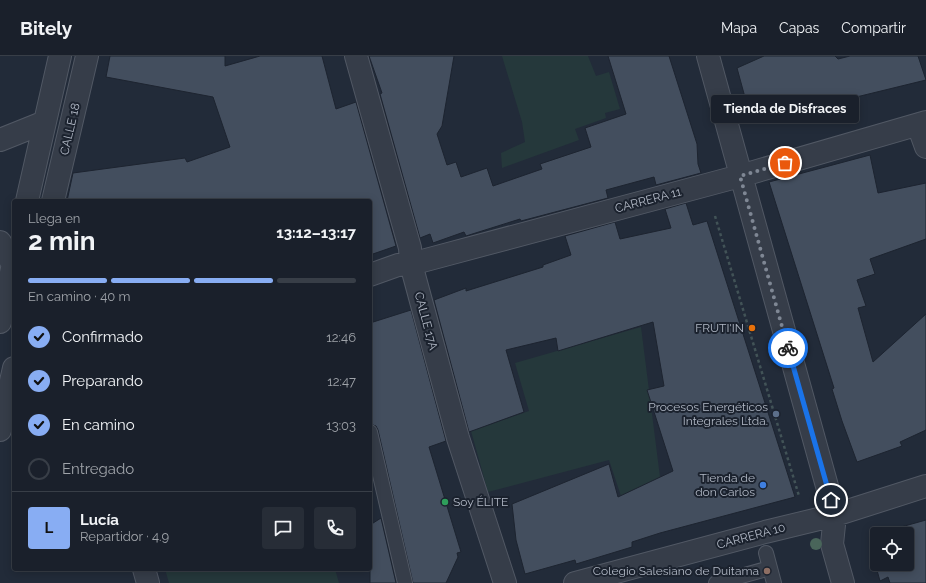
<!DOCTYPE html>
<html lang="es">
<meta charset="utf-8">
<style>
body{margin:0;font-family:Raleway,sans-serif;background:#272d37;color:#f1f3f6;height:100vh;display:flex;flex-direction:column;font-size:15px;white-space:nowrap}
*{box-sizing:border-box;margin:0}
p{font-size:13px;color:#9fa3a9}
.icon{flex:none;width:22px;height:22px;fill:none;stroke:currentColor;stroke-width:2;stroke-linecap:round;stroke-linejoin:round}
.map{position:relative;flex:1;overflow:hidden}
.drawer{position:absolute;left:12px;top:143px;width:360px;height:372px;display:flex;flex-direction:column;background:#1a202b;border-radius:4px;box-shadow:0 2px 10px #0003,0 0 0 1px #383e47}
.drawer>*{flex:none}
.tools{position:absolute;left:870px;top:471px;display:grid;gap:8px}
.tools a{display:grid;place-items:center;width:44px;height:44px;border-radius:4px;background:#1a202b;box-shadow:0 2px 10px #0003,0 0 0 1px #383e47;font-size:20px}
.pin{position:absolute;display:grid;place-items:center;width:34px;height:34px;color:#fff;margin:-17px;border:2px solid #fff;border-radius:50%;box-shadow:0 1px 4px #0007}
.courier{position:absolute;display:grid;place-items:center;width:40px;height:40px;margin:-20px;border:3px solid #1a73e8;border-radius:50%;background:#fff;color:#222;box-shadow:0 1px 5px #0007}
.bubble{position:absolute;height:28px;border-radius:4px;background:#1a202b;box-shadow:0 2px 10px #0003,0 0 0 1px #383e47;font-size:13px;font-weight:700;line-height:28px;text-align:center}
.head em{font-style:normal;font-weight:700}
.head div{display:flex;flex-direction:column-reverse}
.head{display:flex;align-items:center;justify-content:space-between;height:68px;padding:0 16px}
h1{font-size:26px;font-weight:700;line-height:30px}
.bar{display:grid;grid-template-columns:repeat(4,1fr);gap:6px 4px;align-content:center;height:48px;padding:0 16px}
.bar i{height:5px;border-radius:3px;background:#383e47}
.bar .current{background:#88adf3}
.bar p{grid-column:span 4}
.line{display:flex;align-items:center;gap:10px;padding:0 16px;border-top:1px solid #383e47}
.line div{flex:1}
.round{display:grid;place-items:center;flex:none;width:42px;height:42px;border-radius:4px;background:#272d37}
ol{padding:0 16px;list-style:none}
li{display:flex;align-items:center;gap:12px;height:44px}
li p{margin-inline-start:auto}
li .icon{padding:4px;border-radius:50%;background:#88adf3;color:#111;stroke-width:4}
li:last-child{color:#9fa3a9}
li i{width:22px;height:22px;border:2px solid #383e47;border-radius:50%}
header{display:flex;align-items:center;gap:24px;box-sizing:border-box;height:56px;padding:0 20px;background:#1a202b;border-bottom:1px solid #383e47}
header strong{font-size:19px}
nav{display:flex;gap:22px;margin-inline-start:auto;font-size:14px}
.map>svg:first-child{display:block}
.green{fill:#25383b}
.building{fill:#434e5e;stroke:#1d2430}
.lines{fill:none;stroke-linecap:round;stroke-linejoin:round}
.service-casing{stroke:#515864;stroke-width:16}
.minor-casing{stroke:#515864;stroke-width:24}
.path{stroke:#425357;stroke-width:2.5;stroke-dasharray:3 3;stroke-linecap:butt}
.service{stroke:#363d49;stroke-width:14}
.minor{stroke:#363d49;stroke-width:22}
.tree{fill:#49655a}
.done{stroke:#7f8794;stroke-width:4;stroke-dasharray:0 7.2}
.route{stroke:#1a73e8;stroke-width:5}
.food-dot{fill:#e8710a;stroke:#1b222e;stroke-width:1.5}
.service-dot{fill:#5c6f8a;stroke:#1b222e;stroke-width:1.5}
.shop-dot{fill:#3f7fe0;stroke:#1b222e;stroke-width:1.5}
.leisure-dot{fill:#2e9e5b;stroke:#1b222e;stroke-width:1.5}
.education-dot{fill:#8d6e63;stroke:#1b222e;stroke-width:1.5}
.labels{text-anchor:middle;stroke-width:4;stroke-linejoin:round;paint-order:stroke}
.street-label{font-size:12px;fill:#b1b8c5;stroke:#1b222e}
.poi-label{font-size:12px;fill:#b1b8c5;stroke:#1b222e;text-anchor:end}
</style>
<header>
<strong>Bitely</strong>
<nav><a>Mapa</a><a>Capas</a><a>Compartir</a></nav>
</header>
<div class="map">
<svg width="926" height="527" viewBox="0 0 926 527">
<rect width="100%" height="100%" fill="#222b39"/>
<path class="green" d="M 502,0 L 588,0 L 596,20 L 609,16 L 620,53 L 605,57 L 606,62 L 575,73 L 579,84 L 502,112 L 501,97 L 525,86 L 522,66 Z
M 641,271 L 660,421 L 621,440 L 609,404 L 488,436 L 471,375 L 529,355 L 515,307 Z
M 165,513 L 335,513 L 339,527 L 169,527 Z"/>
<path class="building" d="M 110,0 L 225,0 L 225,10 L 260,0 L 322,0 L 336,53 L 356,46 L 396,190 L 370,199 L 370,145 L 67,145 L 73,117 L 185,102 L 187,106 L 230,91 L 213,41 L 106,21 Z
M 369,0 L 454,0 L 442,70 L 437,78 L 447,109 L 456,106 L 461,121 L 487,112 L 493,130 L 542,113 L 540,108 L 591,91 L 585,72 L 626,58 L 608,0 L 669,0 L 697,88 L 698,108 L 701,117 L 656,129 L 654,121 L 606,134 L 608,142 L 521,165 L 520,163 L 466,180 L 464,176 L 433,187 L 430,178 L 420,182 L 380,38 L 382,37 Z
M 764,0 L 835,0 L 838,3 L 850,0 L 918,0 L 926,24 L 754,66 L 749,56 L 737,12 Z
M 870,99 L 878,137 L 926,127 L 926,183 L 870,203 L 875,218 L 857,224 L 866,250 L 858,252 L 873,306 L 926,258 L 926,374 L 900,386 L 902,390 L 857,406 L 842,365 L 832,333 L 834,332 L 769,126 Z
M 686,147 L 693,169 L 707,165 L 795,441 L 660,477 L 632,486 L 632,491 L 576,508 L 575,504 L 525,518 L 516,484 L 512,448 L 609,408 L 618,441 L 673,415 L 647,334 L 664,330 L 653,266 L 558,295 L 556,282 L 506,294 L 524,356 L 469,376 L 434,244 L 466,232 L 466,235 L 543,211 L 543,209 L 571,199 L 565,180 L 615,166 L 620,183 L 671,172 L 665,153 Z
M 411,254 L 446,385 L 429,391 L 461,496 L 457,497 L 458,501 L 446,527 L 413,527 L 378,374 L 376,370 L 370,368 L 370,267 Z
M 381,462 L 396,527 L 370,527 L 370,469 Z
M 926,464 L 926,527 L 890,527 L 888,521 L 880,525 L 871,493 L 874,492 L 873,487 L 877,486 L 877,508 L 907,508 L 907,478 L 877,478 L 877,481 L 876,478 Z"/>
<g class="lines">
<g class="service-casing">
<path id="service" d="M 370,376 L 405,527
M 766,497 L 774,527
M 716,527 L 770,512"/>
</g>
<g class="minor-casing">
<path id="minor" d="M 356,0 L 410,192 L 411,208 L 458,382 L 505,527
M 708,0 L 835,459 L 832,488 L 843,527
M 918,69 L 926,91
M 0,84 L 45,66
M 27,145 L 60,0
M 53,145 L 87,0
M 0,186 L 13,209
M 370,219 L 398,209 L 411,208 L 740,120 L 926,66
M 0,266 L 14,204
M 0,374 L 14,312
M 144,513 L 148,527
M 575,527 L 765,476 L 835,459 L 926,430"/>
</g>
<path class="path" d="M 715,160 L 799,440"/>
<use href="#service" class="service"/>
<use href="#minor" class="minor"/>
</g>
<circle class="tree" cx="816" cy="488" r="6"/>
<g class="lines">
<path class="done" d="M 785,107 L 740,120 L 788,292"/>
<path class="route" d="M 788,292 L 831,444"/>
</g>
<circle class="food-dot" cx="752" cy="272" r="4"/>
<circle class="service-dot" cx="776" cy="358" r="4"/>
<circle class="shop-dot" cx="763" cy="429" r="4"/>
<circle class="leisure-dot" cx="445" cy="446" r="4"/>
<circle class="education-dot" cx="767" cy="515" r="4"/>
<g class="labels">
<g class="street-label">
<text transform="translate(70 73) rotate(-77)" y="4">CALLE 18</text>
<text transform="translate(648 144) rotate(-15)" y="4">CARRERA 11</text>
<text transform="translate(426 265) rotate(75)" y="4">CALLE 17A</text>
<text transform="translate(751 480) rotate(-15)" y="4">CARRERA 10</text>
</g>
<g class="poi-label">
<text x="744" y="276">FRUTI'IN</text>
<text x="768" y="355">Procesos Energéticos<tspan x="768" dy="14">Integrales Ltda.</tspan></text>
<text x="755" y="426">Tienda de<tspan x="755" dy="14">don Carlos</tspan></text>
<text x="453" y="450" text-anchor="start">Soy ÉLITE</text>
<text x="759" y="519">Colegio Salesiano de Duitama</text>
</g>
</g>
</svg>
<div class="tools">
<a><svg class="icon" aria-label="locate" viewBox="0 0 24 24"><circle cx="12" cy="12" r="6"/><path d="M12 2v4M12 18v4M2 12h4M18 12h4"/></svg></a>
</div>
<div class="pin" style="left:785px;top:107px;background:#ea580c"><svg class="icon" aria-label="bag" viewBox="0 0 24 24"><path d="M5 8h14l-1 12H6zM9 8a3 3 0 0 1 6 0"/></svg></div>
<div class="pin" style="left:831px;top:444px;background:#1f2937"><svg class="icon" aria-label="home" viewBox="0 0 24 24"><path d="M3 11l9-7 9 7M6 9v11h12V9"/></svg></div>
<div class="courier" style="left:788px;top:292px"><svg class="icon" aria-label="bike" viewBox="0 0 24 24"><circle cx="6" cy="16" r="4"/><circle cx="18" cy="16" r="4"/><path d="M6 16l4-8h5l3 8M10 8l3 8H6M13 5h3"/></svg></div>
<div class="bubble" style="left:711px;top:39px;width:148px">Tienda de Disfraces</div>
<section class="drawer">
<div class="head"><div><h1>2 min</h1><p>Llega en</p></div><em>13:12–13:17</em></div>
<div class="bar"><i class="current"></i><i class="current"></i><i class="current"></i><i></i><p>En camino · 40 m</p></div>
<ol>
<li><svg class="icon" aria-label="check" viewBox="0 0 24 24"><path d="M5 12l5 5 9-10"/></svg>Confirmado<p>12:46</p></li>
<li><svg class="icon" aria-label="check" viewBox="0 0 24 24"><path d="M5 12l5 5 9-10"/></svg>Preparando<p>12:47</p></li>
<li><svg class="icon" aria-label="check" viewBox="0 0 24 24"><path d="M5 12l5 5 9-10"/></svg>En camino<p>13:03</p></li>
<li><i></i>Entregado</li>
</ol>
<div class="line" style="height:72px"><b class="round" style="background:#88adf3;color:#111">L</b><div><b>Lucía</b><p>Repartidor · 4.9</p></div><a class="round"><svg class="icon" aria-label="chat" viewBox="0 0 24 24"><path d="M4 5h16v11H9l-5 4z"/></svg></a><a class="round"><svg class="icon" aria-label="phone" viewBox="0 0 24 24"><path d="M5 4h4l2 5-3 2q2 4 5 5l2-3 5 2v4C11 20 4 13 5 4z"/></svg></a></div>
</section>
</div>
